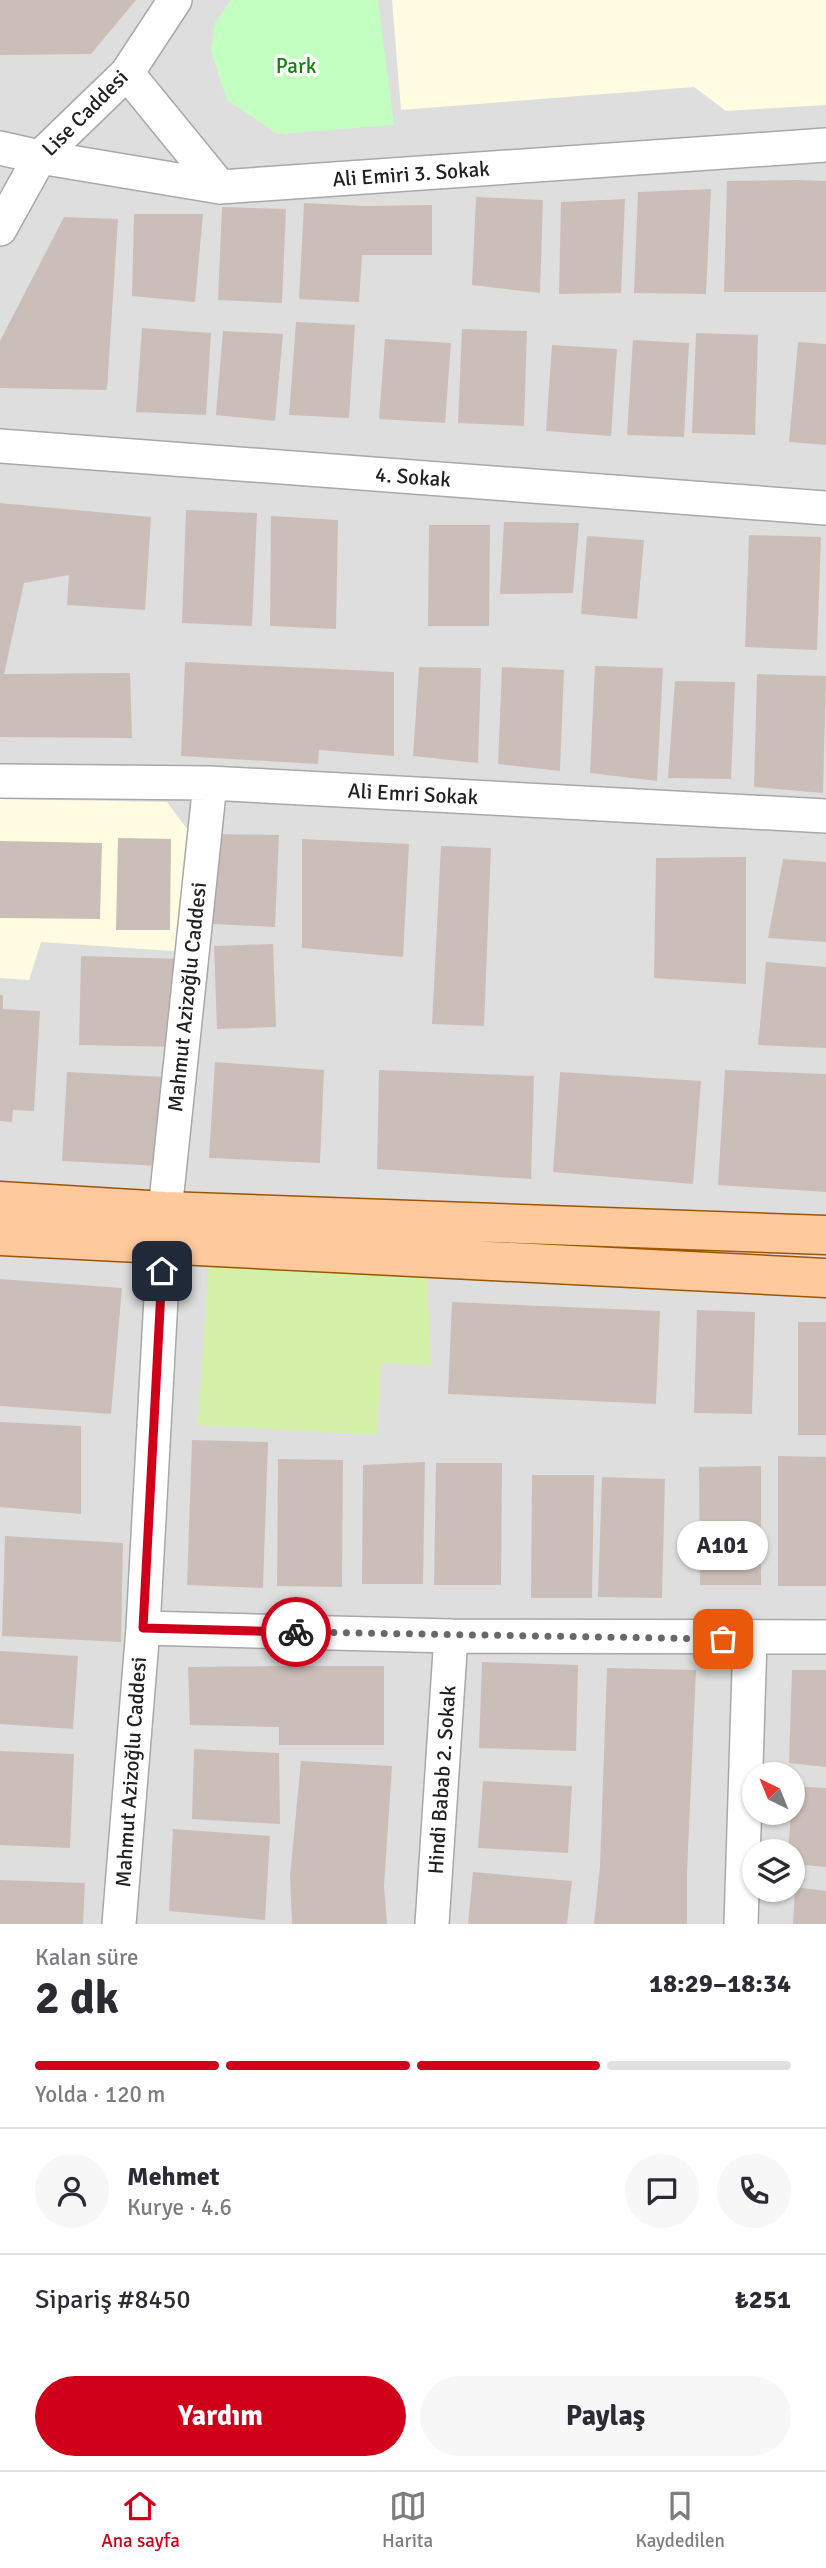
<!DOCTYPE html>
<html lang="tr">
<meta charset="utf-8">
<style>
body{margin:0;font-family:Signika,sans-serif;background:#f7f7f7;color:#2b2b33;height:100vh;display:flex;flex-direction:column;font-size:26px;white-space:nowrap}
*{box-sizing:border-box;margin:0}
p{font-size:23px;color:#7c7c81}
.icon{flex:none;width:38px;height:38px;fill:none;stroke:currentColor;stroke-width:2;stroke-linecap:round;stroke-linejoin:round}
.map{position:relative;height:1924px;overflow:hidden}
.side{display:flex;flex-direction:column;background:#fff;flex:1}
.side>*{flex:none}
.needle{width:46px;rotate:317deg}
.buttons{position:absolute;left:742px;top:1762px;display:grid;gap:14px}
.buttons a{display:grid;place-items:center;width:63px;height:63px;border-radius:50%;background:#fff;box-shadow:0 2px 5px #0004;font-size:35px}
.pin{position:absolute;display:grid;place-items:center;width:60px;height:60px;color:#fff;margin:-30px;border-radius:14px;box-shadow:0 4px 10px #0006}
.courier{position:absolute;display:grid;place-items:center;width:70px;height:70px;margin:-35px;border:5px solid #d1001a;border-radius:50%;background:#fff;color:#222;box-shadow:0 2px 9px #0007}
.bubble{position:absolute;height:49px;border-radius:24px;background:#fff;box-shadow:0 2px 5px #0004;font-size:23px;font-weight:700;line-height:49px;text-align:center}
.overview em{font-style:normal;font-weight:700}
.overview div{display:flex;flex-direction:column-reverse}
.overview{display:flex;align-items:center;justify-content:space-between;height:119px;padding:0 35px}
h1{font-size:46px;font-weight:700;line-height:52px}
.bar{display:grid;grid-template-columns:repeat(4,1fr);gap:10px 7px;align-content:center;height:84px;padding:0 35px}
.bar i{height:9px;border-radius:5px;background:#e1e1e2}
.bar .selected{background:#d1001a}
.bar p{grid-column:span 4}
.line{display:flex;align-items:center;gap:18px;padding:0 35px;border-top:2px solid #e1e1e2}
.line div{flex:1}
.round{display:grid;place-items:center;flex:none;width:74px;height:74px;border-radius:37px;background:#f7f7f7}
.button{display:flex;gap:14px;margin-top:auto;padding:14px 35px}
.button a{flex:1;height:80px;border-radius:42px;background:#d1001a;color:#fff;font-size:28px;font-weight:700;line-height:80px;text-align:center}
.button a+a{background:#f7f7f7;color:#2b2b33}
.menu{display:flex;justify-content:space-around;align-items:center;height:98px;border-top:2px solid #e1e1e2;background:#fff;font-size:19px;color:#7c7c81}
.menu a{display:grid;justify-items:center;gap:4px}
.menu .selected{color:#d1001a}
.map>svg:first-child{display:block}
.residential{fill:#dfdede;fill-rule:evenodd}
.education{fill:#fffce2}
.grass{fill:#d4f0a8}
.park{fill:#c3ffc0}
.building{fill:#cbbeb9}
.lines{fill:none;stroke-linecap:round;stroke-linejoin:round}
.minor-casing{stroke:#a8a8a8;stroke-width:36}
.major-casing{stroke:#9d5600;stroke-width:41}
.minor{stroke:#fff;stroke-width:33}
.major{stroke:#ffc99e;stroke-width:38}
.done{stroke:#6a6866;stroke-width:7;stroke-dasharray:0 12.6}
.route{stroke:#d1001a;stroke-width:9}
.labels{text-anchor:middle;stroke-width:7;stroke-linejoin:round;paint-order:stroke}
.park-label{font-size:21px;fill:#078701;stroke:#fff}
.street-label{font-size:21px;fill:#212121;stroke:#fff}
</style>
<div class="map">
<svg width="826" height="1924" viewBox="0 0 826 1924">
<rect width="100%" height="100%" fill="#f2ede6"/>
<path class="residential" d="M 0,0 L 826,0 L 826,1924 L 0,1924 ZM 754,1774 L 793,1774 L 793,1813 L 754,1813 ZM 754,1852 L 793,1852 L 793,1890 L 754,1890 Z"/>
<path class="education" d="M 392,0 L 826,0 L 826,105 L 726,111 L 694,87 L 401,110 Z
M 0,799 L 167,802 L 190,833 L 188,952 L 41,942 L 29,980 L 0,978 Z"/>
<path class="grass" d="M 209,1259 L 427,1278 L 431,1366 L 381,1362 L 377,1435 L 198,1425 Z"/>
<path class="park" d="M 231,0 L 378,0 L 394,125 L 278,134 L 227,100 L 211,51 L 215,23 Z"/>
<path class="building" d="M 0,0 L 136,0 L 91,54 L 0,55 Z
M 799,180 L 826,181 L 826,292 L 724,292 L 727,181 Z
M 711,189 L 706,294 L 634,293 L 638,192 Z
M 476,197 L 543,200 L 540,293 L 472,285 Z
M 625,199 L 621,293 L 559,294 L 561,202 Z
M 304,203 L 365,206 L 432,205 L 432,255 L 362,255 L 359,302 L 299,299 Z
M 222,207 L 286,209 L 282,303 L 218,300 Z
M 134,214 L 203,214 L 195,302 L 132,296 Z
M 64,217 L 118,219 L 107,390 L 0,388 L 0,341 Z
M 296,322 L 355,325 L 349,418 L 289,415 Z
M 142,328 L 211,333 L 206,415 L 136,412 Z
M 462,329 L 527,331 L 524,426 L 458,423 Z
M 223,331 L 283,334 L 275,421 L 216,415 Z
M 696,333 L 758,335 L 755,435 L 692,433 Z
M 385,339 L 451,343 L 445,423 L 379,419 Z
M 633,340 L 689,343 L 684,437 L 627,435 Z
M 798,342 L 826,344 L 826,445 L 789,442 Z
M 552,345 L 617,349 L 611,436 L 546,431 Z
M 0,503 L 151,517 L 145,610 L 67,605 L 69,575 L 24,583 L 4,674 L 130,673 L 132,738 L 0,737 Z
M 186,510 L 257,513 L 252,626 L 182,623 Z
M 271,516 L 338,520 L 336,629 L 270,626 Z
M 504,522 L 579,523 L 573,593 L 500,594 Z
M 429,525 L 490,525 L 489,626 L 428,626 Z
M 749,535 L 821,537 L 817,650 L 745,647 Z
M 587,536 L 644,540 L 637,619 L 581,614 Z
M 185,662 L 394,672 L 394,756 L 319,750 L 318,764 L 181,756 Z
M 595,666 L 663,668 L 657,781 L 590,773 Z
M 419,667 L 481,668 L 478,763 L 413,756 Z
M 502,667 L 564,670 L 560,771 L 498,764 Z
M 757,674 L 826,676 L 823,793 L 754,787 Z
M 675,681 L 735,682 L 731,779 L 668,778 Z
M 217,834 L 279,835 L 275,927 L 212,924 Z
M 118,838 L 171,839 L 170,930 L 116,930 Z
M 302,839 L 409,844 L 403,957 L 302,948 Z
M 0,841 L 102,843 L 100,919 L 0,918 Z
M 441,846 L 491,848 L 484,1026 L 432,1024 Z
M 746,857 L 746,984 L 654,978 L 656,858 Z
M 783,859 L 826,862 L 826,942 L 768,938 Z
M 273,944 L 276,1027 L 217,1029 L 214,946 Z
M 81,956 L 181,959 L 179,1047 L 79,1045 Z
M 766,962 L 826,967 L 826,1048 L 758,1045 Z
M 0,995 L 3,995 L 3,1009 L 40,1011 L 34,1111 L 13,1110 L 12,1122 L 0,1121 Z
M 215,1062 L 324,1070 L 320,1163 L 209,1158 Z
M 379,1070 L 534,1076 L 531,1179 L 377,1169 Z
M 725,1070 L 826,1074 L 826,1192 L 718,1185 Z
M 67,1072 L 165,1077 L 161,1166 L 62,1161 Z
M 560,1072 L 701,1081 L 693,1184 L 553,1172 Z
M 0,1279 L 122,1288 L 111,1414 L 0,1406 Z
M 452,1302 L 660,1311 L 656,1404 L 448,1394 Z
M 697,1310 L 755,1312 L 752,1414 L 694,1413 Z
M 798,1322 L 826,1322 L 826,1435 L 798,1435 Z
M 0,1422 L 81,1426 L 81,1514 L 0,1507 Z
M 192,1440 L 268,1442 L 263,1588 L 187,1585 Z
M 778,1456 L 826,1457 L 826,1586 L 778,1586 Z
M 278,1459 L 343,1460 L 342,1587 L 277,1586 Z
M 425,1462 L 423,1584 L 362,1584 L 363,1465 Z
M 436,1463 L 502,1463 L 501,1585 L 434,1585 Z
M 761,1466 L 761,1585 L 700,1585 L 699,1467 Z
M 532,1475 L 594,1475 L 592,1598 L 531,1598 Z
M 602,1477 L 665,1479 L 662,1598 L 598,1597 Z
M 5,1536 L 123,1543 L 121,1642 L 2,1636 Z
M 0,1651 L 78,1656 L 73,1729 L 0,1724 Z
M 482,1662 L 578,1665 L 576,1751 L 479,1748 Z
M 279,1666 L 384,1666 L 384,1745 L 279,1745 L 279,1727 L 190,1725 L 188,1667 Z
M 607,1668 L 696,1670 L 687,1873 L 687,1924 L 594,1924 L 600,1866 Z
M 792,1670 L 826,1670 L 826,1767 L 789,1763 Z
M 194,1749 L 279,1753 L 280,1824 L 192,1819 Z
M 0,1751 L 74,1754 L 70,1848 L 0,1845 Z
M 301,1761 L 392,1766 L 384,1886 L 387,1924 L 292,1924 L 290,1876 Z
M 483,1781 L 572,1786 L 568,1853 L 478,1848 Z
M 793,1786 L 826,1788 L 826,1867 L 793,1864 L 793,1852 L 788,1852 L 791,1813 L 793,1813 Z
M 173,1829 L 270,1836 L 265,1920 L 169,1911 Z
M 473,1872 L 572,1881 L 567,1924 L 468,1924 Z
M 0,1880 L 85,1883 L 83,1924 L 0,1924 Z
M 795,1887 L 826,1891 L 826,1924 L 793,1924 Z"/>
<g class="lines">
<g class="minor-casing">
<path id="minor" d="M 127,73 L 220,187
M 0,148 L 40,157 L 220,187 L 826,145
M 0,229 L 40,157 L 127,73 L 175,0
M 0,446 L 826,508
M 0,781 L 210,783 L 826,816
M 165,1211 L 210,783
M 143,1628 L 451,1636 L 826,1637
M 119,1924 L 143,1628 L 164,1243
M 432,1924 L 451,1636
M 741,1924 L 750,1639"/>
</g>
<g class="major-casing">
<path id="major" d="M 0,1201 L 165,1211 L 826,1235
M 0,1236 L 826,1278"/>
</g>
<use href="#minor" class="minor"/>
<use href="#major" class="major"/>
</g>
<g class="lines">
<path class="done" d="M 296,1632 L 723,1639"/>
<path class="route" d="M 162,1271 L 143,1628 L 296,1632"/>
</g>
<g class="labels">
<g class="park-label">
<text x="296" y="73">Park</text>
</g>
<g class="street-label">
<text transform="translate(85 113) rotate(-45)" y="7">Lise Caddesi</text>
<text transform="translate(411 174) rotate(-4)" y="7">Ali Emiri 3. Sokak</text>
<text transform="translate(413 477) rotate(4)" y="7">4. Sokak</text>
<text transform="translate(413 794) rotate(3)" y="7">Ali Emri Sokak</text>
<text transform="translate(187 997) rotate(-84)" y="7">Mahmut Azizoğlu Caddesi</text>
<text transform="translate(131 1772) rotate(-86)" y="7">Mahmut Azizoğlu Caddesi</text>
<text transform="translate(442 1780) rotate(-86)" y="7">Hindi Babab 2. Sokak</text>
</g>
</g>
</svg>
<div class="buttons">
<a><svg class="needle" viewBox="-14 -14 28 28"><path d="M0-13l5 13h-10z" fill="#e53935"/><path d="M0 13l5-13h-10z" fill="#7c7c81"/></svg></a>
<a><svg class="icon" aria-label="layers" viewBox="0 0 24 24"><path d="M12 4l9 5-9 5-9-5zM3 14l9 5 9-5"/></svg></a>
</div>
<div class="pin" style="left:723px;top:1639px;background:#ea580c"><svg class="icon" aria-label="bag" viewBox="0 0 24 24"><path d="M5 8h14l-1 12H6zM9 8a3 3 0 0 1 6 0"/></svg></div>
<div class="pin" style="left:162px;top:1271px;background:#1f2937"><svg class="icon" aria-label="home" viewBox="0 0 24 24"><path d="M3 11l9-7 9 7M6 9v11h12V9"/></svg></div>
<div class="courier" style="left:296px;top:1632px"><svg class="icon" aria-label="bike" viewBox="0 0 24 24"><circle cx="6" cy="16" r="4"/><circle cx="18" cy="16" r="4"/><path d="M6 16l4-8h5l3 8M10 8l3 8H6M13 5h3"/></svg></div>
<div class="bubble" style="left:677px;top:1521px;width:91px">A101</div>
</div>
<section class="side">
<div class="overview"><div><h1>2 dk</h1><p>Kalan süre</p></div><em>18:29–18:34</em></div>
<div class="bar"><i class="selected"></i><i class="selected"></i><i class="selected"></i><i></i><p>Yolda · 120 m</p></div>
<div class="line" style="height:126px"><a class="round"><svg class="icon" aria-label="person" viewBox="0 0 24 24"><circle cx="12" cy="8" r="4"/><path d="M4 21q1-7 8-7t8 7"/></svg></a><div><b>Mehmet</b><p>Kurye · 4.6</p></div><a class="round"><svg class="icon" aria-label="chat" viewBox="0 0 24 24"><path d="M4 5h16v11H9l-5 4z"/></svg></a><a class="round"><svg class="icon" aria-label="phone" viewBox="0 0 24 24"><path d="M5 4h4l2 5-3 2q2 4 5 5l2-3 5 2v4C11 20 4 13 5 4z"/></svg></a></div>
<div class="line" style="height:91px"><div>Sipariş #8450</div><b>₺251</b></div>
<div class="button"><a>Yardım</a><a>Paylaş</a></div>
</section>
<nav class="menu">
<a class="selected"><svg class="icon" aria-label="home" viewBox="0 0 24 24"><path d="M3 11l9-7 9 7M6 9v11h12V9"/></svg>Ana sayfa</a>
<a><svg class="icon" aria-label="map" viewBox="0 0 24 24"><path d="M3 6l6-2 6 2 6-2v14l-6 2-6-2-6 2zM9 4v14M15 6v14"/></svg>Harita</a>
<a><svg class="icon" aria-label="saved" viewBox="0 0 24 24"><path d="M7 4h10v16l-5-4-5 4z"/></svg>Kaydedilen</a>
</nav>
